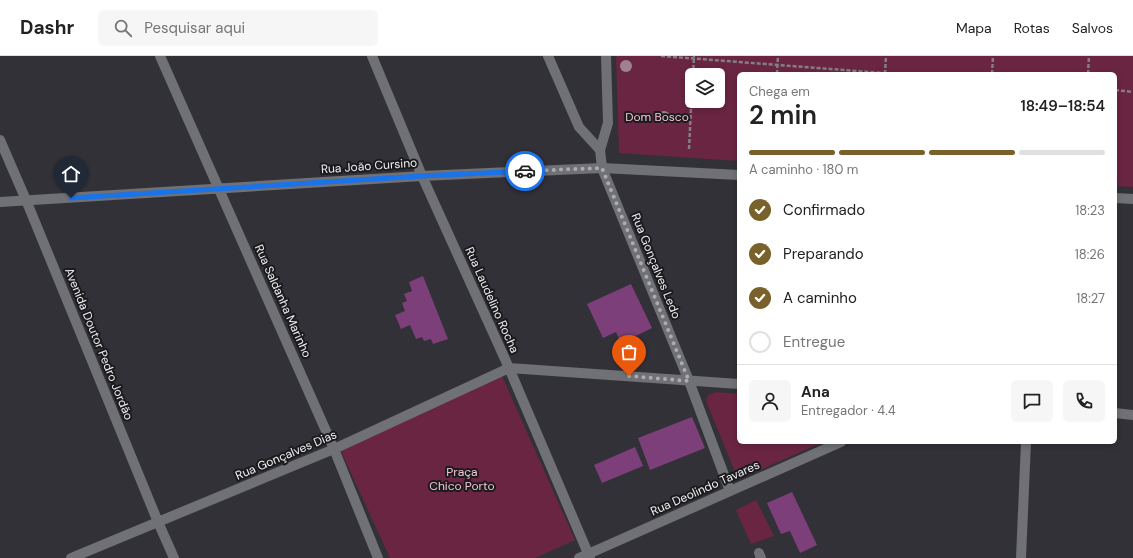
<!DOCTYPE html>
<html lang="pt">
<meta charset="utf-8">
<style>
body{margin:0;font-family:"DM Sans",sans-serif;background:#f6f6f6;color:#222;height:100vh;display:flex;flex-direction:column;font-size:15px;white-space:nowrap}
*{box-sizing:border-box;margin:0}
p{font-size:13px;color:#767676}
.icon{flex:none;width:22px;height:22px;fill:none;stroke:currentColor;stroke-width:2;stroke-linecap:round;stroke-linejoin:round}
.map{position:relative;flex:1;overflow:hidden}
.drawer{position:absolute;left:737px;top:16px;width:380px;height:372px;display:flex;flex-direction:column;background:#fff;border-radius:6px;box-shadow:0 2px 6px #0003}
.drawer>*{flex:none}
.buttons{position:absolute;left:685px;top:12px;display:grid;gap:8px}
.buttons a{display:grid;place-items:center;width:40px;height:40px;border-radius:6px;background:#fff;box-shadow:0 2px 6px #0003;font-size:20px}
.pin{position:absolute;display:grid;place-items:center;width:34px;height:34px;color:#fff;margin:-41px -17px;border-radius:50% 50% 50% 0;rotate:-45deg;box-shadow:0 0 4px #0007}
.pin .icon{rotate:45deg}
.courier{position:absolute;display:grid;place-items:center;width:40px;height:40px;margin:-20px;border:3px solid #1a73e8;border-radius:50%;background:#fff;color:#222;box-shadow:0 1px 5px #0007}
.head em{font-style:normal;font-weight:600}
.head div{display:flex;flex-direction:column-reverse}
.head{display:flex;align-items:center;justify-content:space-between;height:68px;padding:0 12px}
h1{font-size:26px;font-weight:600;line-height:30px}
.bar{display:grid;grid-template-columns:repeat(4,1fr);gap:6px 4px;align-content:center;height:48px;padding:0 12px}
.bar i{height:5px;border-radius:3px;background:#e0e0e0}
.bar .current{background:#79612b}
.bar p{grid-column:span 4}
.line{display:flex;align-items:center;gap:10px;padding:0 12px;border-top:1px solid #e0e0e0}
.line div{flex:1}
.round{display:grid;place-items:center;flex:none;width:42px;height:42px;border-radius:6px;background:#f6f6f6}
ol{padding:0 12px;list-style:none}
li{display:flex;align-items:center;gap:12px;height:44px}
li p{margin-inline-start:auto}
li .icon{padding:4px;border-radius:50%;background:#79612b;color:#fff;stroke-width:4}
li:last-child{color:#767676}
li i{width:22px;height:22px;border:2px solid #e0e0e0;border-radius:50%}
header{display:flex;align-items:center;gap:24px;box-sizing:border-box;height:56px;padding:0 20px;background:#fff;border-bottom:1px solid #e0e0e0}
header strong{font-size:19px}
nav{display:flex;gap:22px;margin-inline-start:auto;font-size:14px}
.search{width:280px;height:36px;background:#f6f6f6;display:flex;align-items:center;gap:10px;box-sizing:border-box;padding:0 14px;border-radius:6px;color:#767676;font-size:15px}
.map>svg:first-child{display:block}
.green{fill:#6a2542;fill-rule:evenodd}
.building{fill:#7c3f7a}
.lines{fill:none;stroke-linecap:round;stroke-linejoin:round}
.path{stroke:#828086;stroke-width:2.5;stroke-dasharray:4 2;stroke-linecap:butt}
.minor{stroke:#6f7174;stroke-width:10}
.tertiary{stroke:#6f7174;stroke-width:10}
.tree{fill:#9e828e}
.done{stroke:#aeacb2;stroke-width:4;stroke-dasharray:0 7.2}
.route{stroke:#1a73e8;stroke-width:5}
.labels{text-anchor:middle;stroke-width:4;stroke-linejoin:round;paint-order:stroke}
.park-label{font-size:12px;fill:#f5c5d5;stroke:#1b1a1d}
.street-label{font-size:12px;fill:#f0eff3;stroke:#1b1a1d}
</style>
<header>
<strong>Dashr</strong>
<div class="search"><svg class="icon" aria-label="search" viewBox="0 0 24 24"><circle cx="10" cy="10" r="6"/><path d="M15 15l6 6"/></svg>Pesquisar aqui</div>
<nav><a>Mapa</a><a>Rotas</a><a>Salvos</a></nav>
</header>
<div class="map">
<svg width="1133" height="502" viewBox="0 0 1133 502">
<rect width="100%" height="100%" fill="#333138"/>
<path class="green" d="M 616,0 L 1133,0 L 1133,131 L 1115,130 L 1115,18 L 739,18 L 739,105 L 619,97 ZM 692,19 L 718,19 L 718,45 L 692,45 Z
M 502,320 L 575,484 L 535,502 L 390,502 L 340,393 Z
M 716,336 L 739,338 L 739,386 L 823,386 L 746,420 L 740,420 L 735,416 L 706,345 L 708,339 Z
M 756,444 L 774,480 L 751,488 L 736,454 Z"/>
<path class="building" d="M 423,220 L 448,283 L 433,288 L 431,283 L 424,285 L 422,281 L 416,283 L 410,269 L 401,273 L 395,259 L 405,255 L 402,247 L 407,245 L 404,238 L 412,235 L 409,226 Z
M 631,228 L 652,272 L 621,287 L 616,276 L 603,282 L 587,248 Z
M 692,361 L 705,392 L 650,414 L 638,382 Z
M 635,391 L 643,410 L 602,427 L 594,409 Z
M 792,436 L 817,489 L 800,497 L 790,475 L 781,478 L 767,447 Z"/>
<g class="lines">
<path class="path" d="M 661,0 L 896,18
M 777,18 L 778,0
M 885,18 L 886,0
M 992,18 L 993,0
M 1088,18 L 1089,0
M 693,19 L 694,0
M 1115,34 L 1133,36
M 689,93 L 692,33"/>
<path class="minor" d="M 160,0 L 334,393 L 378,502
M 372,0 L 422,120 L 509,312 L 590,502
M 548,0 L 579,71 L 600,94 L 602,112 L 689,325 L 730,435
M 0,84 L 26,144 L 158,466 L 174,502
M 600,94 L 608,67 L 606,0
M 759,497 L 761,502
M 579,502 L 841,386
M 1021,502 L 1026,386"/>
<path class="tertiary" d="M 1115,142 L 1133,143
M 0,146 L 422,120 L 602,112 L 739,119
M 1115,357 L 1133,359
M 71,502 L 334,393 L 509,312 L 739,328"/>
</g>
<g class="tree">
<circle cx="626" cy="10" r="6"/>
<circle cx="664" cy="61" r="6"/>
</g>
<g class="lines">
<path class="done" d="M 525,115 L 602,112 L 689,325 L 629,320"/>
<path class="route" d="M 71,142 L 422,120 L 525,115"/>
</g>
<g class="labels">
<g class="park-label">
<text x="657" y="65">Dom Bosco</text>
<text x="462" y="420">Praça<tspan x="462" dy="14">Chico Porto</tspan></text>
</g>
<g class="street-label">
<text transform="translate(369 110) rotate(-4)" y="4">Rua João Cursino</text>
<text transform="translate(656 210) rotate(68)" y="4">Rua Gonçalves Ledo</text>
<text transform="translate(492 244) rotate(66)" y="4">Rua Laudelino Rocha</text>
<text transform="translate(283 245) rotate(66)" y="4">Rua Saldanha Marinho</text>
<text transform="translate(99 288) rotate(68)" y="4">Avenida Doutor Pedro Jordão</text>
<text transform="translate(286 399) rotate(-23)" y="4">Rua Gonçalves Dias</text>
<text transform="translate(705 432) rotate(-24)" y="4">Rua Deolindo Tavares</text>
</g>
</g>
</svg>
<div class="buttons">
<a><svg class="icon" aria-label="layers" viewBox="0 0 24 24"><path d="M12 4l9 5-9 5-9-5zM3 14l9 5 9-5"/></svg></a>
</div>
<div class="pin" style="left:629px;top:320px;background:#ea580c"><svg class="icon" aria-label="bag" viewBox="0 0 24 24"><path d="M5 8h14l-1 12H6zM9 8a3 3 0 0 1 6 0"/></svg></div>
<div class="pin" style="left:71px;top:142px;background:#1f2937"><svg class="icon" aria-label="home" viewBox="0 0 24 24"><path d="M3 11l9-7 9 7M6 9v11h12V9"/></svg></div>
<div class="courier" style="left:525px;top:115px"><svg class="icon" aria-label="car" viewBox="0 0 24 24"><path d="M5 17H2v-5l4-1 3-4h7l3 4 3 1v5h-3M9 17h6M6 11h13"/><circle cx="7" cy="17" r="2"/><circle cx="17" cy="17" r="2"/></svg></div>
<section class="drawer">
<div class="head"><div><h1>2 min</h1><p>Chega em</p></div><em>18:49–18:54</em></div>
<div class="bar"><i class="current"></i><i class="current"></i><i class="current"></i><i></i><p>A caminho · 180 m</p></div>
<ol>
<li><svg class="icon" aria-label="check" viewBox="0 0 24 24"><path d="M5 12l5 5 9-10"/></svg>Confirmado<p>18:23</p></li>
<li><svg class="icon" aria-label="check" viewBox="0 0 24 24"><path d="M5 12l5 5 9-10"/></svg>Preparando<p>18:26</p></li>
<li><svg class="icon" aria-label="check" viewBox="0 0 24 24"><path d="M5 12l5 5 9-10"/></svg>A caminho<p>18:27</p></li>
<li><i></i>Entregue</li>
</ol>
<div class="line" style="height:72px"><a class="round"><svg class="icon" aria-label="person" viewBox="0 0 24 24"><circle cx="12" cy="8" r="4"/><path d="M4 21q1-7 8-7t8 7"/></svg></a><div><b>Ana</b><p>Entregador · 4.4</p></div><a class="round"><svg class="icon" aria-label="chat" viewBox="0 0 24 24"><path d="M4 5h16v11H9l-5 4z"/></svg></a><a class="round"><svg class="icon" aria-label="phone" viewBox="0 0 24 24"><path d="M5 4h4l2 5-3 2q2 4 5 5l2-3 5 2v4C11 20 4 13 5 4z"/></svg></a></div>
</section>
</div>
